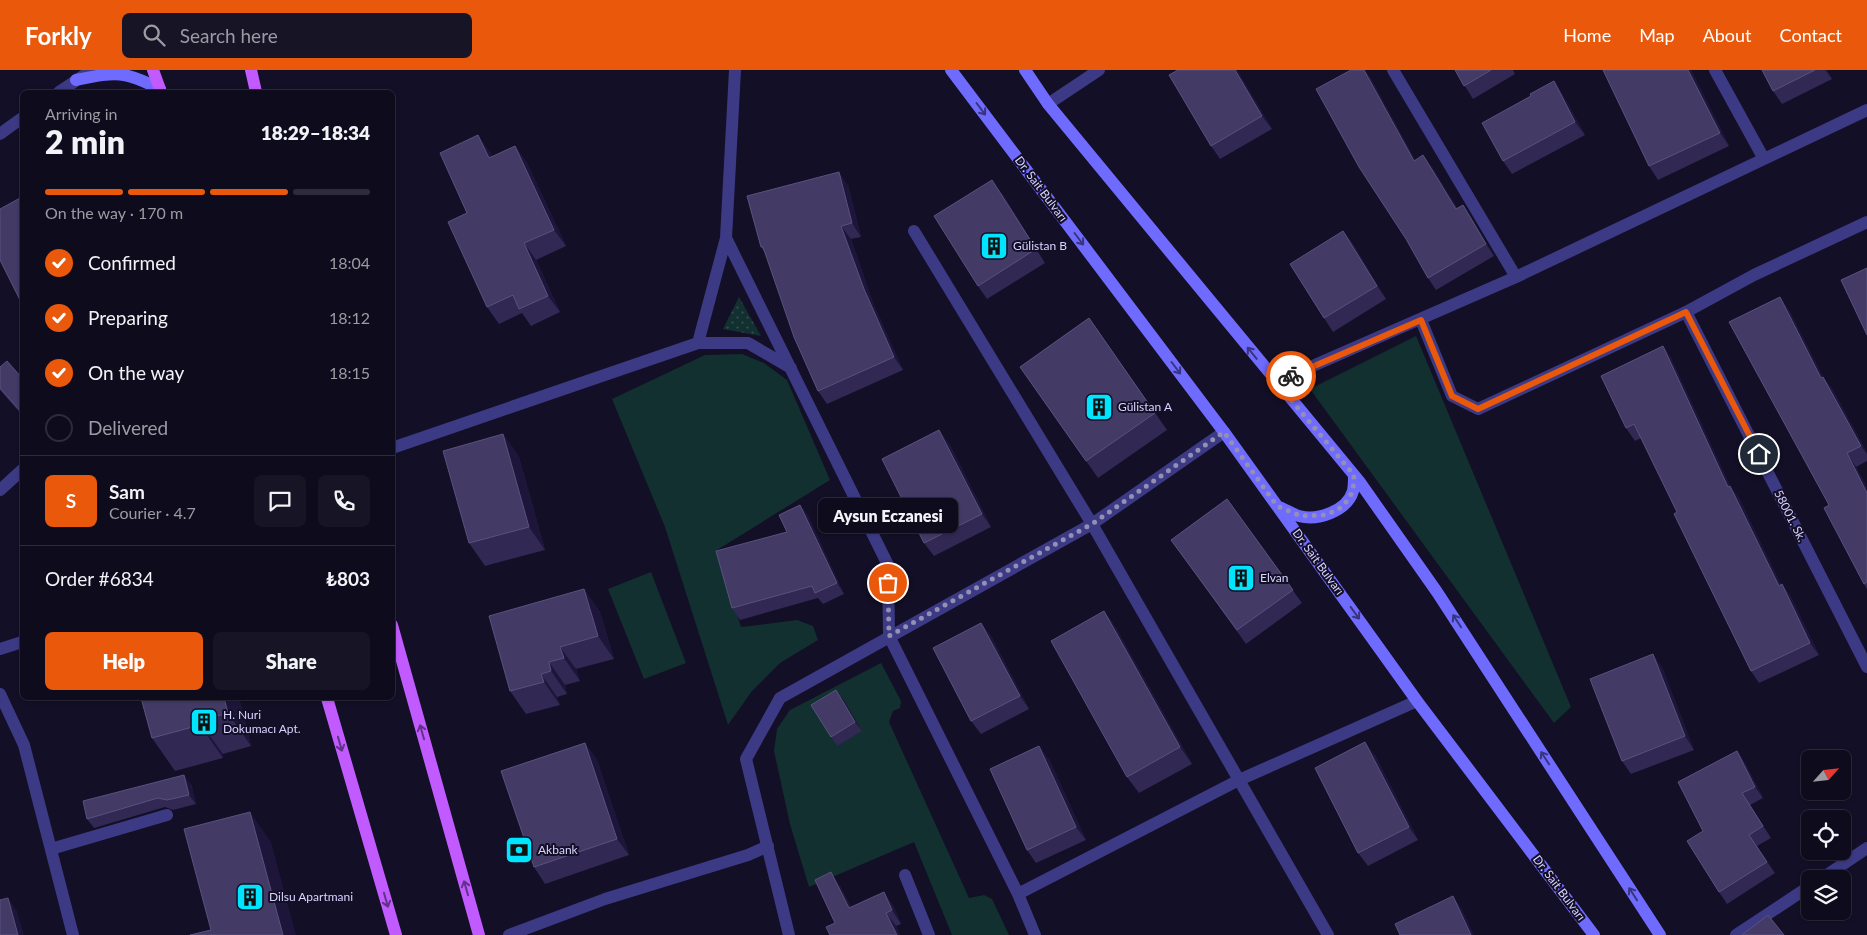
<!DOCTYPE html>
<meta charset="utf-8">
<style>
body{margin:0;font-family:Lato,sans-serif;background:#171425;color:#f1f3f6;height:100vh;display:flex;flex-direction:column;font-size:19px;white-space:nowrap}
*{box-sizing:border-box;margin:0}
p{font-size:16px;color:#9b9ba3}
.icon{flex:none;width:28px;height:28px;fill:none;stroke:currentColor;stroke-width:2;stroke-linecap:round;stroke-linejoin:round}
.map{position:relative;flex:1;overflow:hidden}
.details{position:absolute;left:20px;top:20px;width:375px;height:610px;display:flex;flex-direction:column;background:#0e0b1c;border-radius:8px;box-shadow:0 1px 4px #0004,0 0 0 1px #2e2b3b}
.details>*{flex:none}
.needle{width:32px;rotate:63deg}
.tools{position:absolute;left:1801px;top:680px;display:grid;gap:10px}
.tools a{display:grid;place-items:center;width:50px;height:50px;border-radius:8px;background:#0e0b1c;box-shadow:0 1px 4px #0004,0 0 0 1px #2e2b3b;font-size:25px}
.pin{position:absolute;display:grid;place-items:center;width:42px;height:42px;color:#fff;margin:-21px;border:2px solid #fff;border-radius:50%;box-shadow:0 1px 5px #0007}
.courier{position:absolute;display:grid;place-items:center;width:50px;height:50px;margin:-25px;border:4px solid #ea580c;border-radius:50%;background:#fff;color:#222;box-shadow:0 1px 6px #0007}
.bubble{position:absolute;height:35px;border-radius:8px;background:#0e0b1c;box-shadow:0 1px 4px #0004,0 0 0 1px #2e2b3b;font-size:16px;font-weight:800;line-height:35px;text-align:center}
.summary em{font-style:normal;font-weight:800}
.summary div{display:flex;flex-direction:column-reverse}
.summary{display:flex;align-items:center;justify-content:space-between;height:85px;padding:0 25px}
h1{font-size:32px;font-weight:800;line-height:38px}
.bar{display:grid;grid-template-columns:repeat(4,1fr);gap:8px 5px;align-content:center;height:60px;padding:0 25px}
.bar i{height:6px;border-radius:4px;background:#2e2b3b}
.bar .selected{background:#ea580c}
.bar p{grid-column:span 4}
.line{display:flex;align-items:center;gap:12px;padding:0 25px;border-top:1px solid #2e2b3b}
.line div{flex:1}
.round{display:grid;place-items:center;flex:none;width:52px;height:52px;border-radius:8px;background:#171425}
ol{padding:0 25px;list-style:none}
li{display:flex;align-items:center;gap:15px;height:55px}
li p{margin-inline-start:auto}
li .icon{padding:5px;border-radius:50%;background:#ea580c;color:#fff;stroke-width:4}
li:last-child{color:#9b9ba3}
li i{width:28px;height:28px;border:2px solid #2e2b3b;border-radius:50%}
.action{display:flex;gap:10px;margin-top:auto;padding:10px 25px}
.action a{flex:1;height:58px;border-radius:8px;background:#ea580c;color:#fff;font-size:20px;font-weight:800;line-height:58px;text-align:center}
.action a+a{background:#171425;color:#f1f3f6}
header{display:flex;align-items:center;gap:30px;box-sizing:border-box;height:70px;padding:0 25px;background:#ea580c;color:#fff}
header strong{font-size:24px}
nav{display:flex;gap:28px;margin-inline-start:auto;font-size:18px}
.search{width:350px;height:45px;background:#171425;display:flex;align-items:center;gap:12px;box-sizing:border-box;padding:0 18px;border-radius:8px;color:#9b9ba3;font-size:19px}
.map>svg:first-child{display:block}
.grass{fill:url(#grass-dots)}
.park{fill:#12302f}
.lines{fill:none;stroke-linecap:round;stroke-linejoin:round}
.minor{stroke:#3d3a85;stroke-width:12}
.tertiary{stroke:#3d3a85;stroke-width:12}
.secondary{stroke:#6f6bff;stroke-width:12}
.primary{stroke:#c25bff;stroke-width:12}
.wall{fill:#312854}
.shaded-wall{fill:#1d163a}
.building{fill:#433a66;stroke:#5a527e}
.oneway{stroke:#38347d}
.oneway2{stroke:#623188}
.done{stroke:#948fb3;stroke-width:5;stroke-dasharray:0 9}
.route{stroke:#ea580c;stroke-width:6}
.labels{text-anchor:middle;stroke-width:4;stroke-linejoin:round;paint-order:stroke}
.street-label{font-size:12px;fill:#d9d4ff;stroke:#130f26}
.poi-label{font-size:12px;fill:#d9d4ff;stroke:#130f26;text-anchor:start}
</style>
<header>
<strong>Forkly</strong>
<div class="search"><svg class="icon" aria-label="search" viewBox="0 0 24 24"><circle cx="10" cy="10" r="6"/><path d="M15 15l6 6"/></svg>Search here</div>
<nav><a>Home</a><a>Map</a><a>About</a><a>Contact</a></nav>
</header>
<div class="map">
<svg width="1867" height="865" viewBox="0 0 1867 865">
<defs>
<pattern id="grass-dots" width="8" height="8" patternUnits="userSpaceOnUse" patternTransform="scale(1.25)"><rect width="8" height="8" fill="#12302f"/><path d="M2 2h.1M6 6h.1" fill="none" stroke="#344d4e" stroke-width="1.8" stroke-linecap="round"/></pattern>
</defs>
<rect width="100%" height="100%" fill="#130f26"/>
<path class="grass" d="M 739,227 L 761,266 L 723,259 Z"/>
<path class="park" d="M 1416,266 L 1571,637 L 1554,653 L 1310,319 Z
M 742,284 L 764,293 L 787,310 L 830,410 L 717,480 L 741,557 L 797,550 L 813,556 L 818,570 L 780,593 L 752,621 L 728,655 L 665,457 L 612,329 L 705,285 Z
M 651,502 L 686,593 L 644,609 L 608,519 Z
M 881,593 L 901,631 L 900,638 L 893,641 L 889,652 L 969,828 L 984,825 L 992,829 L 1009,865 L 952,865 L 914,772 L 809,817 L 790,754 L 774,681 L 777,659 L 790,640 Z"/>
<g class="lines">
<path class="minor" d="M 1393,0 L 1516,207
M 1715,0 L 1764,89
M 1048,34 L 1099,0
M 914,161 L 1092,454 L 1328,865
M 726,168 L 888,495 L 889,566 L 1018,824 L 1035,865
M 1686,242 L 1867,597
M 1421,250 L 1452,326 L 1478,339 L 1686,242 L 1754,205 L 1867,152
M 698,273 L 726,168 L 735,0
M 1276,312 L 1516,207 L 1867,40
M 392,378 L 698,273 L 748,273 L 791,298
M 0,420 L 22,400
M 0,579 L 22,572
M 0,624 L 24,675 L 73,865
M 51,779 L 167,745
M 905,805 L 929,865
M 1821,809 L 1867,778
M 1018,824 L 1239,710 L 1417,631
M 509,865 L 605,829 L 748,785 L 768,776
M 789,865 L 746,689 L 780,628 L 1092,454 L 1224,362
M 1736,865 L 1810,816"/>
<path class="tertiary" d="M 59,22 L 92,0
M 0,64 L 22,48"/>
<path class="secondary" d="M 951,0 L 1224,362 L 1417,631 L 1594,865
M 1025,0 L 1048,34 L 1359,411 L 1437,522 L 1660,865
M 76,10 C 116,2 123,0 160,19
M 1277,436 C 1285,439 1292,444 1299,446 C 1318,451 1347,441 1353,421 C 1354,416 1354,410 1354,405"/>
<path class="primary" d="M 153,0 L 161,22
M 251,0 L 256,22
M 392,555 L 479,865
M 327,628 L 396,865"/>
</g>
<path class="wall" d="M 1178,0 L 1237,0 L 1272,59 L 1220,89 L 1211,76 Z
M 1455,0 L 1513,0 L 1515,4 L 1473,29 Z
M 1691,0 L 1729,76 L 1658,110 L 1649,96 Z
M 1762,0 L 1827,0 L 1832,9 L 1782,34 L 1773,21 Z
M 1370,7 L 1415,90 L 1432,97 L 1457,138 L 1471,147 L 1494,186 L 1436,220 L 1428,208 Z
M 1554,11 L 1563,25 L 1585,65 L 1512,104 L 1503,91 L 1531,26 Z
M 515,76 L 527,93 L 566,176 L 536,190 L 560,242 L 531,256 L 522,243 L 499,254 L 487,237 L 467,143 L 490,82 L 492,87 Z
M 848,115 L 861,167 L 851,169 L 873,233 L 903,300 L 827,334 L 818,321 L 766,185 L 761,177 Z
M 1002,123 L 1045,193 L 987,229 L 978,216 Z
M 1343,161 L 1353,174 L 1386,229 L 1333,262 L 1324,248 Z
M 1789,240 L 1823,307 L 1833,320 L 1867,383 L 1867,391 L 1856,397 L 1867,418 L 1867,519 L 1864,514 L 1829,435 Z
M 1089,248 L 1167,360 L 1098,408 L 1020,297 Z
M 1663,276 L 1671,288 L 1731,418 L 1739,428 L 1781,515 L 1782,514 L 1791,527 L 1819,585 L 1759,613 L 1751,601 L 1677,442 L 1641,368 L 1635,371 L 1626,358 Z
M 0,297 L 22,308 L 22,345 L 0,320 Z
M 503,364 L 519,387 L 545,480 L 485,496 L 469,473 Z
M 949,373 L 991,457 L 934,486 L 924,473 Z
M 1227,429 L 1302,533 L 1246,574 L 1171,470 Z
M 800,435 L 808,446 L 844,524 L 823,534 L 818,528 L 740,550 L 732,538 L 787,462 Z
M 584,519 L 600,542 L 614,589 L 576,599 L 580,611 L 565,615 L 567,624 L 557,627 L 560,635 L 526,644 L 510,621 Z
M 1104,541 L 1116,558 L 1192,694 L 1139,723 L 1127,707 Z
M 981,553 L 991,566 L 1029,639 L 981,664 L 971,651 Z
M 1662,597 L 1694,680 L 1631,704 L 1622,691 Z
M 836,620 L 862,661 L 837,676 L 831,667 Z
M 141,628 L 239,628 L 251,676 L 223,684 L 223,688 L 175,701 L 152,668 Z
M 585,673 L 597,690 L 629,785 L 545,814 L 534,797 Z
M 1737,681 L 1745,693 L 1763,728 L 1750,735 L 1771,768 L 1757,776 L 1775,803 L 1727,834 L 1719,822 L 1703,761 Z
M 1375,685 L 1418,770 L 1368,796 L 1358,783 Z
M 1049,689 L 1086,770 L 1036,793 L 1027,780 Z
M 191,714 L 196,734 L 173,740 L 165,737 L 94,758 L 87,749 Z
M 840,816 L 851,837 L 893,835 L 901,854 L 896,856 L 900,865 L 830,865 L 835,853 Z"/>
<path class="shaded-wall" d="M 1235,0 L 1237,0 L 1272,59 L 1262,46 Z
M 1364,0 L 1365,0 L 1370,7 L 1422,103 L 1414,91 Z
M 1688,0 L 1691,0 L 1729,76 L 1720,63 Z
M 1825,0 L 1827,0 L 1832,9 Z
M 1554,11 L 1563,25 L 1585,65 L 1575,52 Z
M 478,65 L 490,82 L 501,105 L 489,88 Z
M 515,76 L 527,93 L 566,176 L 554,160 Z
M 1423,85 L 1432,97 L 1465,151 L 1456,139 Z
M 839,102 L 848,115 L 861,167 L 852,153 Z
M 992,110 L 1002,123 L 1045,193 L 1036,179 Z
M 1463,135 L 1471,147 L 1494,186 L 1486,174 Z
M 841,156 L 851,169 L 873,233 L 903,300 L 894,287 L 864,219 Z
M 1343,161 L 1353,174 L 1386,229 L 1377,216 Z
M 524,173 L 536,190 L 560,242 L 548,226 Z
M 1780,227 L 1789,240 L 1830,321 L 1821,308 Z
M 1663,276 L 1671,288 L 1731,418 L 1739,428 L 1788,528 L 1779,516 L 1728,417 Z
M 1823,307 L 1833,320 L 1867,383 L 1867,384 L 1861,376 Z
M 939,360 L 949,373 L 991,457 L 982,444 Z
M 503,364 L 519,387 L 545,480 L 529,457 Z
M 1847,383 L 1856,397 L 1867,418 L 1867,423 Z
M 800,435 L 808,446 L 844,524 L 837,513 Z
M 1782,514 L 1791,527 L 1819,585 L 1810,573 Z
M 584,519 L 600,542 L 614,589 L 598,566 Z
M 1104,541 L 1116,558 L 1192,694 L 1180,677 Z
M 981,553 L 991,566 L 1029,639 L 1020,626 Z
M 560,577 L 576,599 L 580,611 L 564,588 Z
M 1653,584 L 1662,597 L 1694,680 L 1685,666 Z
M 549,592 L 565,615 L 567,624 L 551,601 Z
M 541,604 L 557,627 L 560,635 L 544,612 Z
M 836,620 L 843,629 L 862,661 L 855,652 Z
M 224,628 L 239,628 L 251,676 L 228,643 Z
M 199,651 L 223,684 L 223,688 L 200,655 Z
M 1365,672 L 1375,685 L 1418,770 L 1409,757 Z
M 585,673 L 597,690 L 629,785 L 617,769 Z
M 1039,676 L 1049,689 L 1086,770 L 1076,757 Z
M 1737,681 L 1745,693 L 1763,728 L 1755,717 Z
M 184,705 L 191,714 L 196,734 L 189,725 Z
M 250,742 L 271,772 L 296,865 L 283,865 Z
M 1749,765 L 1757,776 L 1775,803 L 1767,792 Z
M 831,802 L 840,816 L 858,851 L 849,838 Z
M 884,822 L 893,835 L 901,854 L 892,840 Z
M 1453,826 L 1462,839 L 1474,865 L 1471,865 Z
M 8,828 L 17,841 L 24,865 L 18,865 Z
M 886,843 L 896,856 L 900,865 L 897,865 Z"/>
<path class="building" d="M 1178,0 L 1235,0 L 1262,46 L 1211,76 L 1169,5 Z
M 1351,0 L 1364,0 L 1414,91 L 1423,85 L 1456,139 L 1463,135 L 1486,174 L 1428,208 L 1406,169 L 1359,97 L 1316,19 Z
M 1455,0 L 1491,0 L 1464,16 Z
M 1603,0 L 1688,0 L 1720,63 L 1649,96 Z
M 1762,0 L 1815,0 L 1773,21 Z
M 1554,11 L 1575,52 L 1503,91 L 1482,53 L 1531,26 L 1530,24 Z
M 478,65 L 489,88 L 515,76 L 554,160 L 524,173 L 548,226 L 519,239 L 513,225 L 487,237 L 448,152 L 467,143 L 440,83 Z
M 839,102 L 852,153 L 841,156 L 864,219 L 894,287 L 818,321 L 794,267 L 763,177 L 761,177 L 747,126 Z
M 992,110 L 1036,179 L 978,216 L 934,146 Z
M 22,127 L 22,234 L 0,190 L 0,139 Z
M 1343,161 L 1377,216 L 1324,248 L 1290,194 Z
M 1867,198 L 1867,265 L 1841,210 Z
M 1780,227 L 1821,308 L 1823,307 L 1861,376 L 1847,383 L 1867,423 L 1867,512 L 1864,514 L 1824,438 L 1829,435 L 1729,252 Z
M 1089,248 L 1155,343 L 1086,391 L 1020,297 Z
M 1663,276 L 1728,417 L 1730,416 L 1779,516 L 1782,514 L 1810,573 L 1751,601 L 1674,444 L 1677,442 L 1634,354 L 1626,358 L 1601,306 Z
M 7,291 L 22,308 L 22,343 L 0,318 L 0,297 Z
M 939,360 L 982,444 L 924,473 L 882,389 Z
M 503,364 L 529,457 L 469,473 L 443,381 Z
M 1227,429 L 1293,520 L 1237,560 L 1171,470 Z
M 800,435 L 837,513 L 815,523 L 812,516 L 732,538 L 716,481 L 787,462 L 779,445 Z
M 584,519 L 598,566 L 560,577 L 564,588 L 549,592 L 551,601 L 541,604 L 544,612 L 510,621 L 489,546 Z
M 1104,541 L 1180,677 L 1127,707 L 1051,571 Z
M 981,553 L 1020,626 L 971,651 L 933,578 Z
M 1653,584 L 1685,666 L 1622,691 L 1590,609 Z
M 836,620 L 855,652 L 831,667 L 811,635 Z
M 141,628 L 224,628 L 228,643 L 199,651 L 200,655 L 152,668 Z
M 1365,672 L 1409,757 L 1358,783 L 1315,698 Z
M 585,673 L 617,769 L 534,797 L 501,701 Z
M 1039,676 L 1076,757 L 1027,780 L 990,699 Z
M 1737,681 L 1755,717 L 1742,723 L 1763,756 L 1749,765 L 1767,792 L 1719,822 L 1687,771 L 1703,761 L 1678,712 Z
M 184,705 L 189,725 L 167,730 L 158,728 L 87,749 L 83,731 Z
M 250,742 L 283,865 L 190,865 L 211,860 L 184,759 Z
M 831,802 L 849,838 L 884,822 L 892,840 L 886,843 L 897,865 L 830,865 L 826,857 L 835,853 L 815,810 Z
M 1453,826 L 1471,865 L 1400,865 L 1395,854 Z
M 8,828 L 18,865 L 0,865 L 0,830 Z
M 1768,845 L 1784,865 L 1742,865 Z"/>
<defs><path id="oneway-shaft" d="M-6 0H5M1.5-3L5.5 0L1.5 3" fill="none" stroke-width="1.6" stroke-linecap="round" stroke-linejoin="round" transform="scale(1.25)"/></defs>
<g class="oneway">
<use href="#oneway-shaft" transform="translate(981 39) rotate(53)"/>
<use href="#oneway-shaft" transform="translate(1079 169) rotate(53)"/>
<use href="#oneway-shaft" transform="translate(1252 283) rotate(-129)"/>
<use href="#oneway-shaft" transform="translate(1176 298) rotate(53)"/>
<use href="#oneway-shaft" transform="translate(1355 543) rotate(54)"/>
<use href="#oneway-shaft" transform="translate(1457 551) rotate(-123)"/>
<use href="#oneway-shaft" transform="translate(1545 688) rotate(-123)"/>
<use href="#oneway-shaft" transform="translate(1633 824) rotate(-123)"/>
</g>
<g class="oneway2">
<use href="#oneway-shaft" transform="translate(422 662) rotate(-106)"/>
<use href="#oneway-shaft" transform="translate(340 674) rotate(74)"/>
<use href="#oneway-shaft" transform="translate(466 818) rotate(-106)"/>
<use href="#oneway-shaft" transform="translate(386 830) rotate(74)"/>
</g>
<g class="lines">
<path class="done" d="M 888,513 L 889,566 L 1092,454 L 1224,362 L 1277,436 L 1301,446 L 1324,445 L 1338,440 L 1347,431 L 1353,421 L 1354,405 L 1276,312 L 1291,306"/>
<path class="route" d="M 1291,306 L 1421,250 L 1452,326 L 1478,339 L 1686,242 L 1759,384"/>
</g>
<defs>
<g id="building-square" transform="scale(1.4375)"><rect x="-9" y="-9" width="18" height="18" rx="4" fill="#00e5ff" stroke="#130f26"/><path d="M-4-6H4V6H1V3H-1V6H-4ZM-2.5-4.3h1.7v1.8h-1.7ZM.8-4.3h1.7v1.8H.8ZM-2.5-1h1.7V.8h-1.7ZM.8-1h1.7V.8H.8Z" fill="#111"/></g>
<g id="bank-square" transform="scale(1.4375)"><rect x="-9" y="-9" width="18" height="18" rx="4" fill="#00e5ff" stroke="#130f26"/><path d="M-6-4H6V4H-6ZM0-2.3a2.3 2.3 0 1 0 0 4.6a2.3 2.3 0 1 0 0-4.6Z" fill="#111"/></g>
</defs>
<g fill-rule="evenodd">
<use href="#building-square" x="994" y="176"/>
<use href="#building-square" x="1099" y="337"/>
<use href="#building-square" x="1241" y="508"/>
<use href="#building-square" x="204" y="652"/>
<use href="#bank-square" x="519" y="780"/>
<use href="#building-square" x="250" y="827"/>
</g>
<g class="labels">
<g class="street-label">
<text transform="translate(1041 119) rotate(53)" y="4">Dr. Sait Bulvarı</text>
<text transform="translate(1790 446) rotate(63)" y="4">58001. Sk.</text>
<text transform="translate(1318 492) rotate(54)" y="4">Dr. Sait Bulvarı</text>
<text transform="translate(1559 818) rotate(53)" y="4">Dr. Sait Bulvarı</text>
</g>
<g class="poi-label">
<text x="1013" y="180">Gülistan B</text>
<text x="1118" y="341">Gülistan A</text>
<text x="1260" y="512">Elvan</text>
<text x="223" y="649">H. Nuri<tspan x="223" dy="14">Dokumacı Apt.</tspan></text>
<text x="538" y="784">Akbank</text>
<text x="269" y="831">Dilsu Apartmani</text>
</g>
</g>
</svg>
<div class="tools">
<a><svg class="needle" viewBox="-14 -14 28 28"><path d="M0-13l5 13h-10z" fill="#e53935"/><path d="M0 13l5-13h-10z" fill="#9b9ba3"/></svg></a>
<a><svg class="icon" aria-label="locate" viewBox="0 0 24 24"><circle cx="12" cy="12" r="6"/><path d="M12 2v4M12 18v4M2 12h4M18 12h4"/></svg></a>
<a><svg class="icon" aria-label="layers" viewBox="0 0 24 24"><path d="M12 4l9 5-9 5-9-5zM3 14l9 5 9-5"/></svg></a>
</div>
<div class="pin" style="left:888px;top:513px;background:#ea580c"><svg class="icon" aria-label="bag" viewBox="0 0 24 24"><path d="M5 8h14l-1 12H6zM9 8a3 3 0 0 1 6 0"/></svg></div>
<div class="pin" style="left:1759px;top:384px;background:#1f2937"><svg class="icon" aria-label="home" viewBox="0 0 24 24"><path d="M3 11l9-7 9 7M6 9v11h12V9"/></svg></div>
<div class="courier" style="left:1291px;top:306px"><svg class="icon" aria-label="bike" viewBox="0 0 24 24"><circle cx="6" cy="16" r="4"/><circle cx="18" cy="16" r="4"/><path d="M6 16l4-8h5l3 8M10 8l3 8H6M13 5h3"/></svg></div>
<div class="bubble" style="left:818px;top:428px;width:140px">Aysun Eczanesi</div>
<section class="details">
<div class="summary"><div><h1>2 min</h1><p>Arriving in</p></div><em>18:29–18:34</em></div>
<div class="bar"><i class="selected"></i><i class="selected"></i><i class="selected"></i><i></i><p>On the way · 170 m</p></div>
<ol>
<li><svg class="icon" aria-label="check" viewBox="0 0 24 24"><path d="M5 12l5 5 9-10"/></svg>Confirmed<p>18:04</p></li>
<li><svg class="icon" aria-label="check" viewBox="0 0 24 24"><path d="M5 12l5 5 9-10"/></svg>Preparing<p>18:12</p></li>
<li><svg class="icon" aria-label="check" viewBox="0 0 24 24"><path d="M5 12l5 5 9-10"/></svg>On the way<p>18:15</p></li>
<li><i></i>Delivered</li>
</ol>
<div class="line" style="height:90px"><b class="round" style="background:#ea580c;color:#fff">S</b><div><b>Sam</b><p>Courier · 4.7</p></div><a class="round"><svg class="icon" aria-label="chat" viewBox="0 0 24 24"><path d="M4 5h16v11H9l-5 4z"/></svg></a><a class="round"><svg class="icon" aria-label="phone" viewBox="0 0 24 24"><path d="M5 4h4l2 5-3 2q2 4 5 5l2-3 5 2v4C11 20 4 13 5 4z"/></svg></a></div>
<div class="line" style="height:65px"><div>Order #6834</div><b>₺803</b></div>
<div class="action"><a>Help</a><a>Share</a></div>
</section>
</div>
